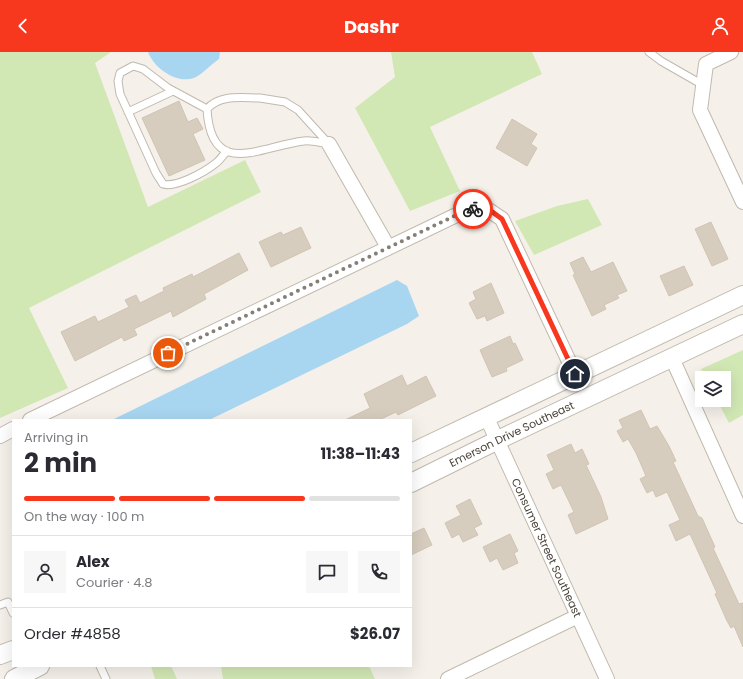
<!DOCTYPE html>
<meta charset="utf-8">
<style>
body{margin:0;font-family:Poppins,sans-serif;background:#f7f7f7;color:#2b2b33;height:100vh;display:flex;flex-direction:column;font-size:15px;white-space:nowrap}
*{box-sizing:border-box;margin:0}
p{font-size:13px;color:#7c7c81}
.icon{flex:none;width:22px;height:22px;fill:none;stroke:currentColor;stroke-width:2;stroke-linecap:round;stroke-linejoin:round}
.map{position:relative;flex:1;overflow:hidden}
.side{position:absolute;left:12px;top:367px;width:400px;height:248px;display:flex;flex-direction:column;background:#fff;border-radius:0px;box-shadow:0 4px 16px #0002}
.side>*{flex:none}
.tools{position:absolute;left:695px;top:319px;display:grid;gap:8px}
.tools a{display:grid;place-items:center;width:36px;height:36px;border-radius:0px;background:#fff;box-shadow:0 4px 16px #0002;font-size:20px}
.pin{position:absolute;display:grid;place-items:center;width:34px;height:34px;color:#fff;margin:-17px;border:2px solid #fff;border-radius:50%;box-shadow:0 1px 4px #0007}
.courier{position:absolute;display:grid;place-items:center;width:40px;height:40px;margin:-20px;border:3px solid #f8381e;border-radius:50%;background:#fff;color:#222;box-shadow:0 1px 5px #0007}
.overview em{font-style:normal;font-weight:700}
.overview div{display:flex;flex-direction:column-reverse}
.overview{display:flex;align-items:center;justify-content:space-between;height:68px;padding:0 12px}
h1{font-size:26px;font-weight:700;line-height:30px}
.bar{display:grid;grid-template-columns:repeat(4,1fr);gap:6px 4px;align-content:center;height:48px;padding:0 12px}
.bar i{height:5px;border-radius:3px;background:#e1e1e2}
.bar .selected{background:#f8381e}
.bar p{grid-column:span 4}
.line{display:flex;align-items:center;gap:10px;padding:0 12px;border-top:1px solid #e1e1e2}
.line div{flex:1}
.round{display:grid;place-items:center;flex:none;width:42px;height:42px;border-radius:0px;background:#f7f7f7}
header{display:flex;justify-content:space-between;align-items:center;height:52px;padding:0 12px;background:#f8381e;color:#fff;font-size:18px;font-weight:700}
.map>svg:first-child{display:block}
.green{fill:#d2e8b4}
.water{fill:#a8d5f0}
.building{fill:#d6cdbf;stroke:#d1c4b3}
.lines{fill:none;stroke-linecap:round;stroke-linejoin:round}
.service-casing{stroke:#c0b9ad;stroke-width:9}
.minor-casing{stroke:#c0b9ad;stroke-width:16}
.tertiary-casing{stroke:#c0b9ad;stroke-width:20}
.service{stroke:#fff;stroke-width:7}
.minor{stroke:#fff;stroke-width:14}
.tertiary{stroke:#fff;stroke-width:18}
.done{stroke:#857f76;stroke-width:4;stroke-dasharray:0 7.2}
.route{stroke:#f8381e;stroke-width:5}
.labels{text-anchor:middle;stroke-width:3;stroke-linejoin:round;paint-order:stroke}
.street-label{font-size:11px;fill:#494238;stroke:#fff}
</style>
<header><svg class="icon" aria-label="back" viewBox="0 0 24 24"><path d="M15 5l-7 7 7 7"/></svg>Dashr<svg class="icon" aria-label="person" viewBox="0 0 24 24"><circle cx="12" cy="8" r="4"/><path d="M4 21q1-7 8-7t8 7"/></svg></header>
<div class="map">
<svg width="743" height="627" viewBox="0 0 743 627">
<rect width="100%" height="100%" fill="#f5f1ea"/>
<path class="green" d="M 0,0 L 111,0 L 95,11 L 148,155 L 245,108 L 261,140 L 29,256 L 68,336 L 0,366 Z
M 391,0 L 532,0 L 542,22 L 430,75 L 460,139 L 410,159 L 355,56 L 395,25 Z
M 588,147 L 602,173 L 534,203 L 515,169 L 557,154 Z
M 743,298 L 743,363 L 729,371 L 717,348 L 724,348 L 724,326 L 706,326 L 701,317 Z
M 151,614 L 171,614 L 177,627 L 155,627 Z
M 221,614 L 369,614 L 375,627 L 223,627 Z"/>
<path class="water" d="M 148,0 L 220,0 L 219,7 C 210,13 203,22 194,26 C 176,32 154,16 148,0 Z
M 397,228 L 407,234 L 419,264 L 407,272 L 209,368 L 112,368 Z"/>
<path class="building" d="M 179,49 L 188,70 L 197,66 L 203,77 L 193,82 L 205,108 L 169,124 L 142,66 Z
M 512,67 L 537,82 L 531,92 L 537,96 L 527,114 L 496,96 Z
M 711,170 L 728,207 L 712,214 L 695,177 Z
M 301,175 L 311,196 L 271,215 L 259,190 L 281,180 L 283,183 Z
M 239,201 L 248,218 L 204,242 L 206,247 L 173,265 L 171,259 L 134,277 L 137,283 L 124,289 L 122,285 L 75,309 L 61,280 L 95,264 L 98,270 L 129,255 L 125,248 L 136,243 L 140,251 L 164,239 L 163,236 L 192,222 L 193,225 Z
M 583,205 L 591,220 L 613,210 L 627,239 L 617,243 L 619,246 L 604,253 L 606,257 L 592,264 L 573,223 L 575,222 L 570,211 Z
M 684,214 L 693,233 L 669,244 L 660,224 Z
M 491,231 L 504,261 L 487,269 L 485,264 L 477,267 L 469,251 L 476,247 L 473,240 Z
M 510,284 L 513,292 L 515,291 L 523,308 L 506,316 L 507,319 L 492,325 L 480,298 Z
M 402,323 L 407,334 L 426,324 L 436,344 L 398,363 L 396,360 L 379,368 L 345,368 L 370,356 L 364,342 Z
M 641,358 L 650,377 L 657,374 L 669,394 L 676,409 L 673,410 L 698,464 L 702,466 L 715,495 L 713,496 L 739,552 L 743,551 L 743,595 L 734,574 L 731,576 L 727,569 L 715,542 L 717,541 L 690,482 L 676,489 L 669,473 L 680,468 L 667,440 L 656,445 L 653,438 L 647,441 L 640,427 L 646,424 L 636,401 L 628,387 L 623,390 L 617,379 L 623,376 L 619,368 Z
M 571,392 L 575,401 L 582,397 L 589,412 L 586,413 L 601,445 L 608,467 L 576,482 L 568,463 L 574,460 L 561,433 L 553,437 L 546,422 L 554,418 L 547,403 Z
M 470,447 L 482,472 L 474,476 L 478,483 L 463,490 L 459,482 L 452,486 L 445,471 L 461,463 L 456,454 Z
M 424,476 L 432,493 L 411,503 L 411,482 Z
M 510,482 L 518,499 L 514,501 L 518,511 L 503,518 L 497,506 L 490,510 L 483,495 Z"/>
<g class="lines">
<g class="service-casing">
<path id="service" d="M 649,0 L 661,9 L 703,33
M 260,46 L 285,50 L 298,58 L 329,92 C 321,91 312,88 304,89 C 260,94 211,128 207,57 C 220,42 242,46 260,46 Z
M 207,57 L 168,36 L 143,17 L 133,14 L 120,21 L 118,29 L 120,42 L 156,121 L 163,132 C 176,136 205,120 216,111 C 220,108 223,103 227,99
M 128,60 L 173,39
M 0,553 L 8,550 L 13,561
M 100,614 L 106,627"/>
</g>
<g class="minor-casing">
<g id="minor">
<path d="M 731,0 L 706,12 L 700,58 L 743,150"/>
<path d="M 329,92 L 388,195"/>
<path d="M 672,306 L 743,464"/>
<path id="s1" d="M 486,364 L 607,627"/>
<path d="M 30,368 L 469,157 L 487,157 L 502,167 L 575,322"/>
<path d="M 0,384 L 13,377"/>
<path d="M 448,627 L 578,564"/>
</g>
</g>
<g class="tertiary-casing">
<g id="tertiary">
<path d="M 411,401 L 743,243"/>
<path id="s2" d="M 411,431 L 498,388 L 743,272"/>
<path d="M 0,603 L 13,598"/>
<path d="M 14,627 L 40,614"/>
</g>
</g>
<use href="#service" class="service"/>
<use href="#minor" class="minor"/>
<use href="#tertiary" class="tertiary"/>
</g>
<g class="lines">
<path class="done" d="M 168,301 L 469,157 L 473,157"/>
<path class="route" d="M 473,157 L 487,156 L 502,167 L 575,322"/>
</g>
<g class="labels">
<g class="street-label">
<text dy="4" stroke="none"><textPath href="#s2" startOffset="112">Emerson Drive Southeast</textPath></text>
<text dy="4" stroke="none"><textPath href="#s1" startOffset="145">Consumer Street Southeast</textPath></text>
</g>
</g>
</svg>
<div class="tools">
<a><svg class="icon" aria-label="layers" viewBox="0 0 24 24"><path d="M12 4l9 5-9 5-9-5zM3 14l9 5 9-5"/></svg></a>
</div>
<div class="pin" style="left:168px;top:301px;background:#ea580c"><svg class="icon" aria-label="bag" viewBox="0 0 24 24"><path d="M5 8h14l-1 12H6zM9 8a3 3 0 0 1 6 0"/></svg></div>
<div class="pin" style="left:575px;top:322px;background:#1f2937"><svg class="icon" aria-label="home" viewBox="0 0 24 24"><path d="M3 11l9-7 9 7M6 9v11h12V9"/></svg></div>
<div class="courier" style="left:473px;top:157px"><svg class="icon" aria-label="bike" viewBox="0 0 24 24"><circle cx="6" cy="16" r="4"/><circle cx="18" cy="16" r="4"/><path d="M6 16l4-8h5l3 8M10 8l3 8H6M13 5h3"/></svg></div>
<section class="side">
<div class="overview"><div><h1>2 min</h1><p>Arriving in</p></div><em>11:38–11:43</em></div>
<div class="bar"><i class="selected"></i><i class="selected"></i><i class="selected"></i><i></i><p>On the way · 100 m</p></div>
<div class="line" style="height:72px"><a class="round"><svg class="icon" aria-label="person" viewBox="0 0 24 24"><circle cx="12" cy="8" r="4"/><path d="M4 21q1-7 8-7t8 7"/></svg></a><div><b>Alex</b><p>Courier · 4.8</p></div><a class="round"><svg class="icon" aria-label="chat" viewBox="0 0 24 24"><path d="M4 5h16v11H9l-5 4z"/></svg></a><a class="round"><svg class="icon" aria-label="phone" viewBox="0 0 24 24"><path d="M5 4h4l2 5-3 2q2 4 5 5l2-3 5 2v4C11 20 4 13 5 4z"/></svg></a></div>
<div class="line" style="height:52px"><div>Order #4858</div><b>$26.07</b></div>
</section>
</div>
